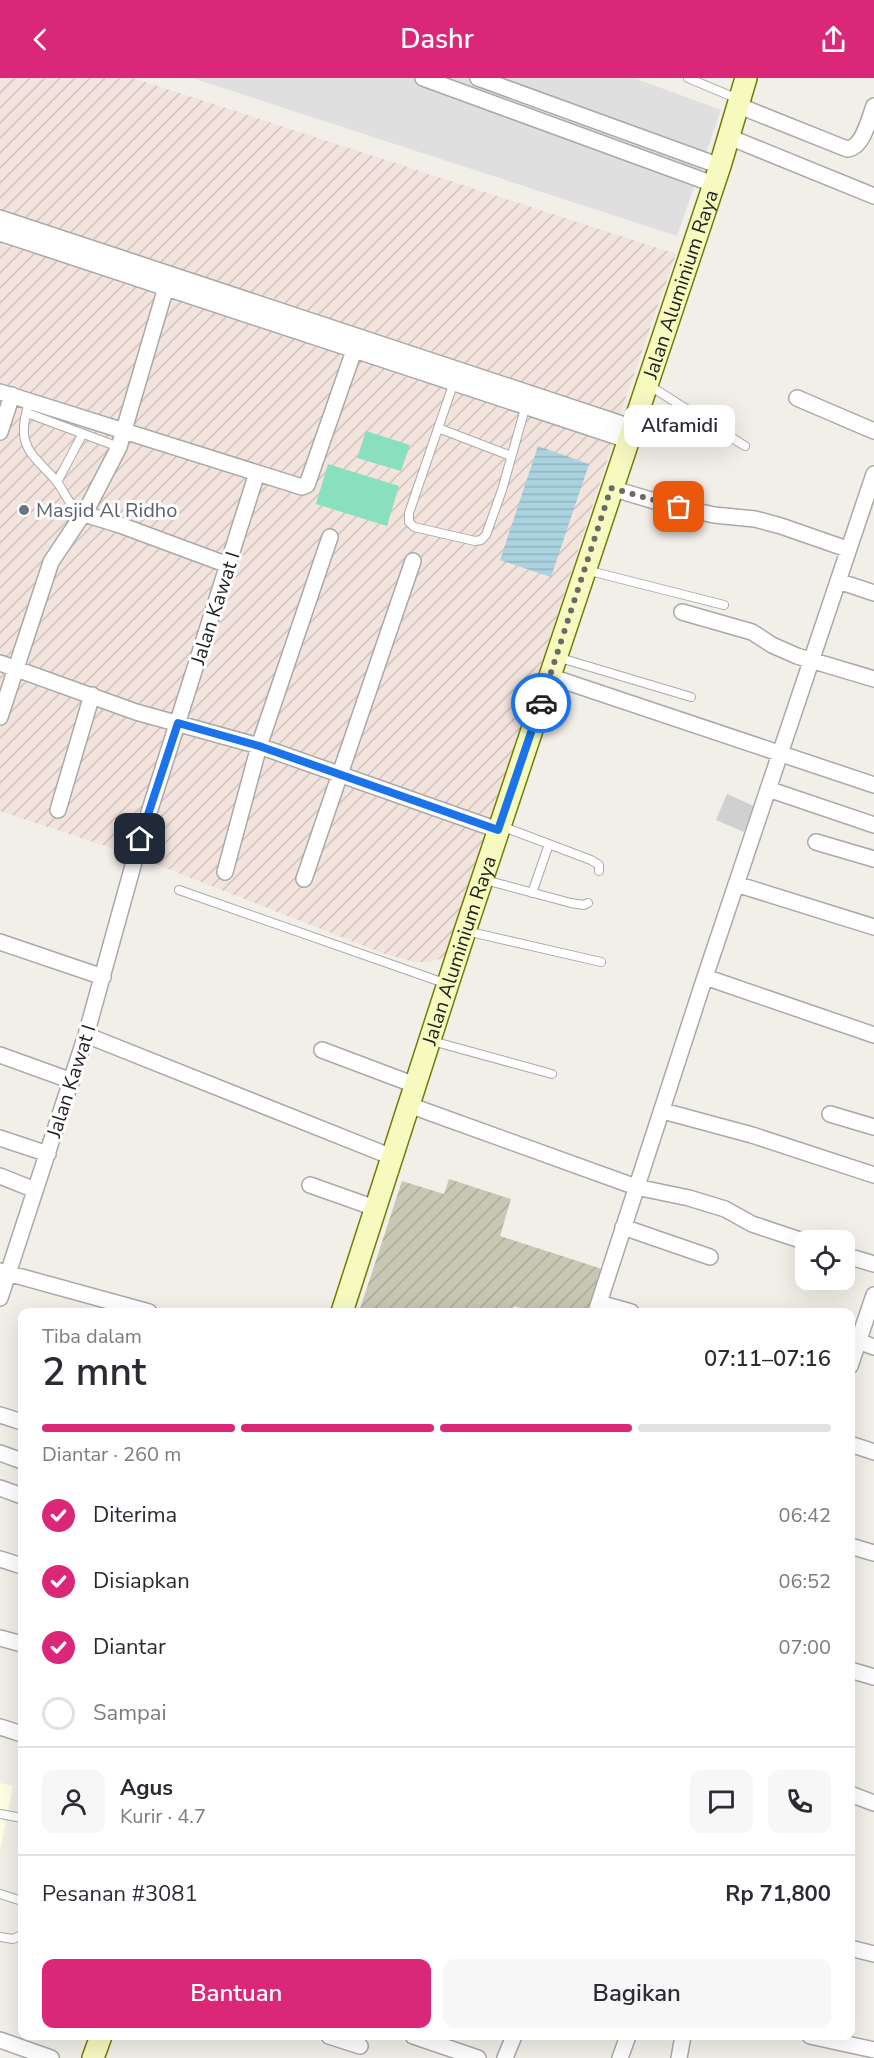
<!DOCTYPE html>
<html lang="id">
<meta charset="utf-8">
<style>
body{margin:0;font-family:"Nunito Sans",sans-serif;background:#f7f7f7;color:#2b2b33;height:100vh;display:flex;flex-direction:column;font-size:22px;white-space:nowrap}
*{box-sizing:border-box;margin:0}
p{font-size:20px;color:#7c7c81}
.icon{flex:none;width:33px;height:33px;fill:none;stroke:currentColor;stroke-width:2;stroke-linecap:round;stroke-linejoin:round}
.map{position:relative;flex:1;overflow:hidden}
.panel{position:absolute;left:18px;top:1230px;width:837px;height:732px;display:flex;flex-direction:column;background:#fff;border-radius:12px;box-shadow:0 6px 24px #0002}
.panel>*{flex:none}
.buttons{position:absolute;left:795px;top:1152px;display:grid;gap:12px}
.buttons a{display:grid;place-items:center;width:60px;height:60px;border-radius:12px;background:#fff;box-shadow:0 6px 24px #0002;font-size:30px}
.pin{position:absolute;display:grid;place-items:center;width:51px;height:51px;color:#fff;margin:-26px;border-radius:12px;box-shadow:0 3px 9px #0006}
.courier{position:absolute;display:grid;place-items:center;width:60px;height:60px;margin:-30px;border:4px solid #1a73e8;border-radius:50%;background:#fff;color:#222;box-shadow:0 2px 8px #0007}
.bubble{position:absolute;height:42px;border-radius:12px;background:#fff;box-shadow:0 6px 24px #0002;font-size:20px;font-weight:600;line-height:42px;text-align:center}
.headline em{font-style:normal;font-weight:600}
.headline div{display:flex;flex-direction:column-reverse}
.headline{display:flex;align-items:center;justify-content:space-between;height:102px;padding:0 24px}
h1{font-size:39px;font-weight:600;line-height:45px}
.bar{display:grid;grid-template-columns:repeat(4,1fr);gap:9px 6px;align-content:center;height:72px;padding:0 24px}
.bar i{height:8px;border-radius:4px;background:#e1e1e2}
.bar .on{background:#db2777}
.bar p{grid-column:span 4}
.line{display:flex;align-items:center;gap:15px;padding:0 24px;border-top:2px solid #e1e1e2}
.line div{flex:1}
.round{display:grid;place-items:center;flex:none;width:63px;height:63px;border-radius:12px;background:#f7f7f7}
ol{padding:0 24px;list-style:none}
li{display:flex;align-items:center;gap:18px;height:66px}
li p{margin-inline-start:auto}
li .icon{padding:6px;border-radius:50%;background:#db2777;color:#fff;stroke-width:4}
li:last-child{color:#7c7c81}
li i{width:33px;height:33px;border:3px solid #e1e1e2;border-radius:50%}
.button{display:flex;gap:12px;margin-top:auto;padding:12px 24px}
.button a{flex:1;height:69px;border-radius:12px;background:#db2777;color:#fff;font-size:24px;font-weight:600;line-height:69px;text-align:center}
.button a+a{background:#f7f7f7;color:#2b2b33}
header{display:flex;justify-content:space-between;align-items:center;height:78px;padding:0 24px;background:#db2777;color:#fff;font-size:27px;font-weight:600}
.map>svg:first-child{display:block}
.residential{fill:#e0dfdf}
.education{fill:#ffffe5}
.religious{fill:#d0d0d0}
.military{fill:url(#military-furrows)}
.construction{fill:url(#construction-furrows)}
.pitch{fill:#88e0be}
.water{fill:url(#water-rules)}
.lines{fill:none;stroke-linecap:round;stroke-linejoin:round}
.lane-casing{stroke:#a9a9a9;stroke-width:10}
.street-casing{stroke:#a9a9a9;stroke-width:18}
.secondary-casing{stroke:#707d05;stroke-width:24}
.lane{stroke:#fff;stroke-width:8}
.street{stroke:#fff;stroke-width:15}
.secondary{stroke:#f7fabf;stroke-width:21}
.done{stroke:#6b6a68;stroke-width:6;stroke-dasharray:0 10.8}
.route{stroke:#1a73e8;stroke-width:8}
.worship-dot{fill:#6b7280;stroke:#fff;stroke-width:2}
.labels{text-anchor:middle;stroke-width:6;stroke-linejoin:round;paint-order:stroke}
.street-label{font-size:20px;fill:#222;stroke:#fff}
.worship-label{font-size:20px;fill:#5b616d;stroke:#fff;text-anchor:start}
</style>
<header><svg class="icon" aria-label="back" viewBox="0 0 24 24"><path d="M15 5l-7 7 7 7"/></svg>Dashr<svg class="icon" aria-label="share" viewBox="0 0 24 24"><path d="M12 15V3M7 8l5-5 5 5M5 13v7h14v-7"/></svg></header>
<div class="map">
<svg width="874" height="1980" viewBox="0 0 874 1980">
<defs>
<pattern id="military-furrows" width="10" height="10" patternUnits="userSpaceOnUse" patternTransform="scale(1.5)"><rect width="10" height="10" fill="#f3e3dd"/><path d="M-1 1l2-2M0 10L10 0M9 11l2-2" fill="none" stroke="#d0c2bd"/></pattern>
<pattern id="construction-furrows" width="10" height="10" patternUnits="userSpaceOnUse" patternTransform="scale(1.5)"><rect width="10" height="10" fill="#c7c7b4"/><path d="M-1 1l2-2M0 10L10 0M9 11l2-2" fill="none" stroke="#abab9a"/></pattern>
<pattern id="water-rules" width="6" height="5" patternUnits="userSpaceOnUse" patternTransform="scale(1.5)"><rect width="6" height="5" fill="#aad3df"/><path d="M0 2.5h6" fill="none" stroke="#92b5bf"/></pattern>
</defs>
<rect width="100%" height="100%" fill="#f2efe9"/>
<path class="residential" d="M 192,0 L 634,0 L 721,32 L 677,158 Z"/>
<path class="education" d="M 0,1705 L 13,1708 L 0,1773 Z"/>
<path class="religious" d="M 727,716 L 754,728 L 744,754 L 716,742 Z"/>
<path class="military" d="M 0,0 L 133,0 L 676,176 L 619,339 L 621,340 L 446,879 L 430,884 L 414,884 L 385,876 L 135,778 L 0,733 Z"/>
<path class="construction" d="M 449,1101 L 511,1121 L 500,1158 L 602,1191 L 587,1234 L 533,1234 L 514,1228 L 512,1234 L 359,1234 L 402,1103 L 444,1116 Z"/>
<path class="pitch" d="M 366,353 L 410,367 L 401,393 L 357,380 Z
M 328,386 L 399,408 L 387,448 L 316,426 Z"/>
<path class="water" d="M 538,368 L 589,386 L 551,499 L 500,482 Z"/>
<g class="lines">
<g class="lane-casing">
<path id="lane" d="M 688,0 L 738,21
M 454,304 L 409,435 L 409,444 L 414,449 L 475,463 L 481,462 L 486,457 L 502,412 L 526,327
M 650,308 L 745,368
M 29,323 C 27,332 24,341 24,350 C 22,375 44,387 57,404 C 69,420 65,424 84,436
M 27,335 L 119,369
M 438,350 L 511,378
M 57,404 L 82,357
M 586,492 L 724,527
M 557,579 L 691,619
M 501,748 L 591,782 L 599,787 L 599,793
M 485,802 L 571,825 L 584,827 L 588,825
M 179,812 L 447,906
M 532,815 L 549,766
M 466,853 L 601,884
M 432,963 L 552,996
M 0,1736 L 22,1740
M 0,1816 L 22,1823
M 0,1859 L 13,1861 L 22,1857"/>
</g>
<g class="street-casing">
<path id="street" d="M 423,0 L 713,106
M 478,0 L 720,88
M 737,27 L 847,71 C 863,70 869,41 874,28
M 729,59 L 874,118
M 0,140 L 631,349
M 0,155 L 627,362
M 0,314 L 302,409 L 307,407 L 357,264
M 797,320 L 874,353
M 0,354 L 12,317
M 611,410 L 661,425 L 714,437 L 755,441 L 781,448 L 847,471
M 84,436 L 120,447 L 228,487
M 838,503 L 874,515
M 682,534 L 752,554 L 772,567 L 797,578 L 874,601
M 0,585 L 136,634 L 259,668 L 498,752
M 549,598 L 874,707
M 0,639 L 51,484 L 89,427 L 119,369 L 169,199
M 768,711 L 874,747
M 58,732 L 92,617
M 816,764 L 874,781
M 138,769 L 257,395
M 225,794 L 259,668 L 330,459
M 304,801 L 413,483
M 736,806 L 874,849
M 0,864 L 103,899
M 705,899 L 874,957
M 86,957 L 392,1079
M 322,972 L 415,1007
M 0,977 L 72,1003
M 409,1027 L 636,1109 L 689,1120 L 725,1131 L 752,1146 L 806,1164
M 663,1033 L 752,1057 L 874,1097
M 830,1036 L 874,1049
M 0,1060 L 48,1076
M 0,1098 L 35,1112
M 310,1107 L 375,1130
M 623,1149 L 710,1179
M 844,1177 L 874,1186
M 0,1193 L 149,1234
M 0,1220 L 86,957 L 134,784
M 599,1225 L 631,1234
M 596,1234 L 705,899 L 874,396
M 858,1263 L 874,1269
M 850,1288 L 874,1217
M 0,1337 L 22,1344
M 850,1366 L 874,1374
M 0,1375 L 22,1383
M 0,1410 L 22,1418
M 850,1468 L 874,1475
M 0,1481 L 22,1488
M 0,1560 L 22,1566
M 850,1592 L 874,1599
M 0,1649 L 22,1656
M 850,1716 L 874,1725
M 850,1870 L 874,1876
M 329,1958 L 360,1968
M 413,1958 L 478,1980
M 810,1958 L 874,1972
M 0,1962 L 51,1980
M 505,1980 L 514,1958
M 620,1980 L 628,1958
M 679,1980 L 683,1958"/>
</g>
<g class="secondary-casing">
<g id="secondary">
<path id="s1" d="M 342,1234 L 465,853 L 720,88 L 746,0"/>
<path d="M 93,1980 L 101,1958"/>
</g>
</g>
<use href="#lane" class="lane"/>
<use href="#street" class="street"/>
<use href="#secondary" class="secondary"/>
</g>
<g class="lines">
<path class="done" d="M 541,625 L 611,410 L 679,429"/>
<path class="route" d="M 140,761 L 178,645 L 259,668 L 498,752 L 541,625"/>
</g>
<circle class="worship-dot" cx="24" cy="432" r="6"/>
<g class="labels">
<g class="street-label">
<text dy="7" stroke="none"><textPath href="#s1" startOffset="1082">Jalan Aluminium Raya</textPath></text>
<text transform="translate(215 530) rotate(-72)" y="7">Jalan Kawat I</text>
<text dy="7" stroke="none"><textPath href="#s1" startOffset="380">Jalan Aluminium Raya</textPath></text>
<text transform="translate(71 1003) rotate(-72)" y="7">Jalan Kawat I</text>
</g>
<g class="worship-label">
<text x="36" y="439">Masjid Al Ridho</text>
</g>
</g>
</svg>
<div class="buttons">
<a><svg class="icon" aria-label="locate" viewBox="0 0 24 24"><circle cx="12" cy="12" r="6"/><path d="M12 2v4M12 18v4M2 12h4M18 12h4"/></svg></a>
</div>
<div class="pin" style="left:679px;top:429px;background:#ea580c"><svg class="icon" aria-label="bag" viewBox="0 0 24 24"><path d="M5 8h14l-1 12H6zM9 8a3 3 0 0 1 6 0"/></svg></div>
<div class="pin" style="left:140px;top:761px;background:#1f2937"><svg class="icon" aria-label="home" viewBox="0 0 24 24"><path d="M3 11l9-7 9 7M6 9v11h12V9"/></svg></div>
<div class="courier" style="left:541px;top:625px"><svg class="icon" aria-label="car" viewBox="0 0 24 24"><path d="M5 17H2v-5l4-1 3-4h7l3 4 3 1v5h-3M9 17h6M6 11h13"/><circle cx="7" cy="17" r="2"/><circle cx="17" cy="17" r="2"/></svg></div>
<div class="bubble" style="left:624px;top:327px;width:111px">Alfamidi</div>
<section class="panel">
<div class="headline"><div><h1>2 mnt</h1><p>Tiba dalam</p></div><em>07:11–07:16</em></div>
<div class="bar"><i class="on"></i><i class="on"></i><i class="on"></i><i></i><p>Diantar · 260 m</p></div>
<ol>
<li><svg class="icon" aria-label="check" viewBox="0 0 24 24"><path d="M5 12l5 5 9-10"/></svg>Diterima<p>06:42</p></li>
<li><svg class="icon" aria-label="check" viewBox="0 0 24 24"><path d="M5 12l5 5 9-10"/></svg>Disiapkan<p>06:52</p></li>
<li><svg class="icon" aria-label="check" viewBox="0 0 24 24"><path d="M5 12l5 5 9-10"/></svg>Diantar<p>07:00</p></li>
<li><i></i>Sampai</li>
</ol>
<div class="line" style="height:108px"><a class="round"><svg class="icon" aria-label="person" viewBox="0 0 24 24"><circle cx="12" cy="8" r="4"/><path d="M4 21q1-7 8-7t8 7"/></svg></a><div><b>Agus</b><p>Kurir · 4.7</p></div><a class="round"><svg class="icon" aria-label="chat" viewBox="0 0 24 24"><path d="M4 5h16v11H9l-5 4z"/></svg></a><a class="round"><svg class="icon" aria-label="phone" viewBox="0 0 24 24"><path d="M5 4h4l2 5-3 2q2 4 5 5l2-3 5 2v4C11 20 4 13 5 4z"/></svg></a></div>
<div class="line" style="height:78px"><div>Pesanan #3081</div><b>Rp 71,800</b></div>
<div class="button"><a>Bantuan</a><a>Bagikan</a></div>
</section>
</div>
